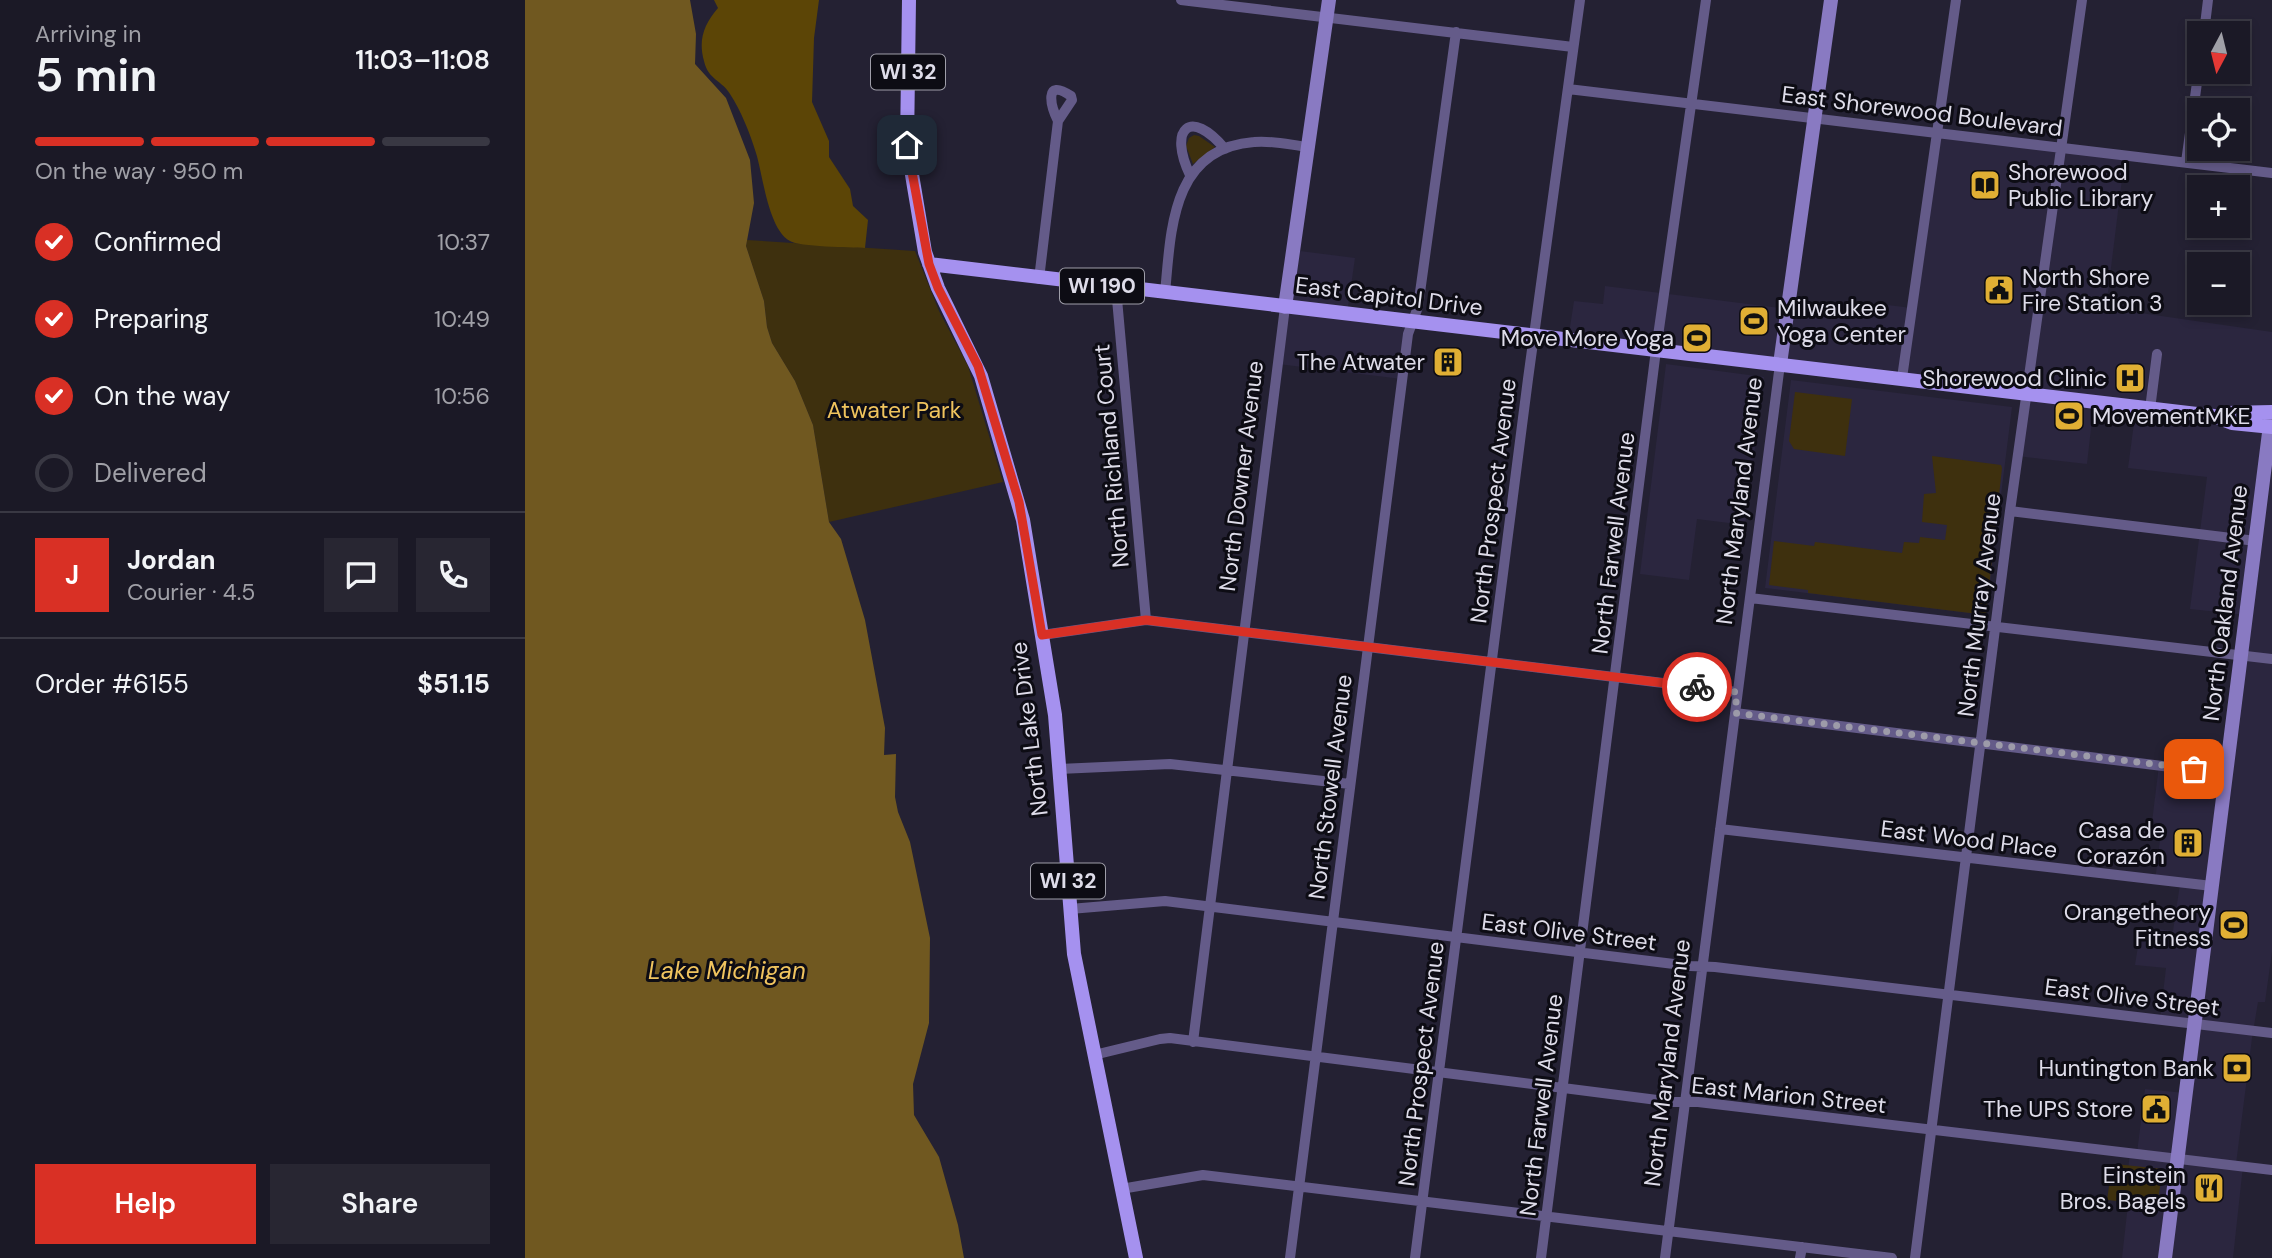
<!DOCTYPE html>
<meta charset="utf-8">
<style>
body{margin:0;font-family:"DM Sans",sans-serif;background:#282632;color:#f1f3f6;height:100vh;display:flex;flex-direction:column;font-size:26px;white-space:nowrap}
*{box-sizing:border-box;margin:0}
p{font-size:23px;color:#a0a0a7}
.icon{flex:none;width:38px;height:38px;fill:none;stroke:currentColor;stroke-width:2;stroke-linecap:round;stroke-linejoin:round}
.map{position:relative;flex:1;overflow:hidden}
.side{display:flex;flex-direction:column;background:#1b1926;width:525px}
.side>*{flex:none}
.needle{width:46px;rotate:187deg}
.fabs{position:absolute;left:1662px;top:21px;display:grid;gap:14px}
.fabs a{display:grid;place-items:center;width:63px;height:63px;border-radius:0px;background:#1b1926;box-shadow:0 4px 10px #0003,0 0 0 2px #393843;font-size:35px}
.pin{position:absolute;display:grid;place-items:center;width:60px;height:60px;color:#fff;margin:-30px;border-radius:14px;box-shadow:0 4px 10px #0006}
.courier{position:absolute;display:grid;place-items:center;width:70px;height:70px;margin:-35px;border:5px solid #d93025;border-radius:50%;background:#fff;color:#222;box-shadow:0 2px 9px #0007}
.summary em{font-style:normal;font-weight:600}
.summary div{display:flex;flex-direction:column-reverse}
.summary{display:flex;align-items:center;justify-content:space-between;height:119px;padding:0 35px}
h1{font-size:46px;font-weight:600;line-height:52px}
.bar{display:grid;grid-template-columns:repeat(4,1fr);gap:10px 7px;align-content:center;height:84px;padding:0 35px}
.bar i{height:9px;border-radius:5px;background:#393843}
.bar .active{background:#d93025}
.bar p{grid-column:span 4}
.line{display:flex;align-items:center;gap:18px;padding:0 35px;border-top:2px solid #393843}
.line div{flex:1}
.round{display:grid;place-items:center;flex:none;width:74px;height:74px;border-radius:0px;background:#282632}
ol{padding:0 35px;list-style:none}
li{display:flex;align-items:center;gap:21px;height:77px}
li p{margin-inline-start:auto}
li .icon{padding:7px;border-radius:50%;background:#d93025;color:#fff;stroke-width:4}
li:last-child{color:#a0a0a7}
li i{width:38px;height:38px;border:4px solid #393843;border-radius:50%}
.action{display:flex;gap:14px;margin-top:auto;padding:14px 35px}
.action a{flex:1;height:80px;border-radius:0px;background:#d93025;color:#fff;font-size:28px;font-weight:600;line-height:80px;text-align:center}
.action a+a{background:#282632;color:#f1f3f6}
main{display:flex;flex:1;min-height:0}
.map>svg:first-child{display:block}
.built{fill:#2b263f}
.green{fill:#3e300e}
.forest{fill:#5c4506}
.water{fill:#705820}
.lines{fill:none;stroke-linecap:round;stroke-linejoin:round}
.street{stroke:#645b89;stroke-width:10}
.secondary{stroke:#897ac2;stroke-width:14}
.primary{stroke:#a591ef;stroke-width:14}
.done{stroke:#9d9ba9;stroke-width:7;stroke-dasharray:0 12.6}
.route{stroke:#d93025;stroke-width:9}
.labels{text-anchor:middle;stroke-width:6;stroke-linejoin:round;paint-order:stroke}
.shield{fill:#0d0c14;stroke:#9f9ea9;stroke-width:2}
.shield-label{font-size:21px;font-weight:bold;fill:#dedce9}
.street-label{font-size:23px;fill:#dedce9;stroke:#0d0c14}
.poi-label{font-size:23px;fill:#dedce9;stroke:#0d0c14;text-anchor:end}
.park-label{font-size:23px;fill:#efc35d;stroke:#0d0c14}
.water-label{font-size:24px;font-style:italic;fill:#f0c45f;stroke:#0d0c14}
</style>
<main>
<section class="side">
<div class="summary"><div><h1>5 min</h1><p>Arriving in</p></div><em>11:03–11:08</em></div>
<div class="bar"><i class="active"></i><i class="active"></i><i class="active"></i><i></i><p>On the way · 950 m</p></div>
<ol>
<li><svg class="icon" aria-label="check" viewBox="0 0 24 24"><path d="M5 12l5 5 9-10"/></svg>Confirmed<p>10:37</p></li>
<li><svg class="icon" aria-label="check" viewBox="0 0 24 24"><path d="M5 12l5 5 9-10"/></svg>Preparing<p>10:49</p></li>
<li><svg class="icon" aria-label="check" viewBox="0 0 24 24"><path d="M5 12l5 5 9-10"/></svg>On the way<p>10:56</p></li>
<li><i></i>Delivered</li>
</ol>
<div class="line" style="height:126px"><b class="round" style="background:#d93025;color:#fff">J</b><div><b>Jordan</b><p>Courier · 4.5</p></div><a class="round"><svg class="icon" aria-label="chat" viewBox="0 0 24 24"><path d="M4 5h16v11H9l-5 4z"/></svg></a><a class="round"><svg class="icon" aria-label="phone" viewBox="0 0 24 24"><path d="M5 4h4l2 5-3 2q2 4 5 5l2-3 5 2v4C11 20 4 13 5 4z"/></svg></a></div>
<div class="line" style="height:91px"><div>Order #6155</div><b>$51.15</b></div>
<div class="action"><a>Help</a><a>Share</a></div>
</section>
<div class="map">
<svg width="1747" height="1258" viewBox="0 0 1747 1258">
<rect width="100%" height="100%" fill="#242133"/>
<path class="built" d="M 1412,131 L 1600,155 L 1581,308 L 1747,332 L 1747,952 L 1740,1002 L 1733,1002 L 1727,1038 L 1711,1164 L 1718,1166 L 1708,1258 L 1597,1258 L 1603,1204 L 1599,1203 L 1605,1153 L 1612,1153 L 1620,1089 L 1660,1093 L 1669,1024 L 1635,1019 L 1641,968 L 1610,965 L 1616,927 L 1648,931 L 1655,884 L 1630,881 L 1637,824 L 1627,822 L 1634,765 L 1702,773 L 1721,615 L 1665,609 L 1682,477 L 1603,468 L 1611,408 L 1569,402 L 1562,464 L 1492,456 L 1501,393 L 1043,340 L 1049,301 L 1078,304 L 1080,286 L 1327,317 L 1330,301 L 1387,308 Z
M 767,250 L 830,258 L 822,314 L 889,322 L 877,379 L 753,364 Z
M 1141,364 L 1239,377 L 1220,525 L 1172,519 L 1164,580 L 1115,574 Z
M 1266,380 L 1487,407 L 1461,615 L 1240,588 Z"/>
<path class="green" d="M 669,135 L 674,136 L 690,147 L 668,164 L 661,146 L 664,138 Z
M 222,240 L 390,251 L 414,311 L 443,366 L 478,482 L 304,522 L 288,425 L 270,381 L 247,343 L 242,327 L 239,301 L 221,246 Z
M 1270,392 L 1327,399 L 1320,456 L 1269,449 L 1264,441 Z
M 1407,456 L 1476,465 L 1477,468 L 1461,615 L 1283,593 L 1283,590 L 1244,585 L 1249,541 L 1289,546 L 1290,542 L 1377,553 L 1379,542 L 1394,543 L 1395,537 L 1420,540 L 1422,525 L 1397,522 L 1399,494 L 1411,493 Z
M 1590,1164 L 1638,1169 L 1632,1205 L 1582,1200 L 1587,1166 Z"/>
<path class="forest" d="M 189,0 L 294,0 L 289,38 L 287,102 L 304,141 L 304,157 L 325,189 L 328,206 L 343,220 L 340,248 C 326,247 274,247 265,241 C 243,229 238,175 231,153 C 225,133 216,111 205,94 C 198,81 183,80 179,61 C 173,40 179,24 193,8 Z"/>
<path class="water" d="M 0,0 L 165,0 L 171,34 L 170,64 L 201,98 L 225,160 L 229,203 L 221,246 L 239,301 L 242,327 L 247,343 L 270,381 L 288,425 L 304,522 L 316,539 L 340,620 L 360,728 L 359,755 L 371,754 L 370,797 L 373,812 L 385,842 L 405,938 L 404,1023 L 388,1084 L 389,1115 L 414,1157 L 433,1225 L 439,1258 L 0,1258 Z"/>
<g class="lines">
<path class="street" d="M 656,0 L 1048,47
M 1679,33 L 1683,0
M 1043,89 L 1747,173
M 1661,162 L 1675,61
M 665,175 C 643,129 665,107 700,149
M 514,279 L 533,121 L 547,100 L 546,96 C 518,77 526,107 533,121
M 591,288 L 621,620
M 640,293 C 646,231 646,148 729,142 C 747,140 765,145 783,147
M 1377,378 L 1431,0
M 1625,409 L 1632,354
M 1485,511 L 1731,541
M 1225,598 L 1747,659
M 517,635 L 621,620 L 1212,692
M 1210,713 L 1702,774
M 534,769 L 645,764 L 825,784
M 1195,829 L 1687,886
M 545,909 L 640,901 L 1165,966 L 1190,967 L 1747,1033
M 668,1042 L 760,307
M 569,1055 L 635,1039 L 645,1038 L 1148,1102 L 1173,1102 L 1747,1170
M 596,1189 L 678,1175 L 1367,1258
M 765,1258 L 883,334 L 893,307 L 931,32
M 890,1258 L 1003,379 L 1055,0
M 1016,1258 L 1131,350 L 1181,0
M 1140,1258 L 1255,364
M 1275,1258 L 1277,1247
M 1390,1258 L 1485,511 L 1557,0"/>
<path class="secondary" d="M 760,307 L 804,0
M 1255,364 L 1306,0
M 1640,1258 L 1746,417"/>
<path class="primary" d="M 384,0 L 382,145 L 400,252 L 413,288 L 456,376 L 498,520 L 530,715 L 549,954 L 611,1258
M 404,264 L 1689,416 L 1707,423 L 1747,427
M 1695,417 L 1702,413 L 1747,412"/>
</g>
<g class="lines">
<path class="done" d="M 1172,687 L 1212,692 L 1210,713 L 1669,769"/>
<path class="route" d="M 382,145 L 404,264 L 413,288 L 453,366 L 494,502 L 517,635 L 621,620 L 1172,687"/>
</g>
<defs>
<g id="library-square" transform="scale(1.575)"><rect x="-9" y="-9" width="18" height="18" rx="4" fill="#e0af34" stroke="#0d0c14"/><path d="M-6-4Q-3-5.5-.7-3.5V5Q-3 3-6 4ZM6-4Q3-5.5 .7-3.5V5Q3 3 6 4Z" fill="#111"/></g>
<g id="civic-square" transform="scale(1.575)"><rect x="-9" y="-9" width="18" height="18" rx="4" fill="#e0af34" stroke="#0d0c14"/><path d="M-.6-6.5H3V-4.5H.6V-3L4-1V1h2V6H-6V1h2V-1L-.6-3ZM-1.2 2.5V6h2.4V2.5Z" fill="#111"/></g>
<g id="stadium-square" transform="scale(1.575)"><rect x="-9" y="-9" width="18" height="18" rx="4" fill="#e0af34" stroke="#0d0c14"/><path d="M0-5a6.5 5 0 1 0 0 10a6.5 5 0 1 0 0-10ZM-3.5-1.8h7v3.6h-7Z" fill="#111"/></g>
<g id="building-square" transform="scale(1.575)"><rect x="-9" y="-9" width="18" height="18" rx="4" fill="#e0af34" stroke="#0d0c14"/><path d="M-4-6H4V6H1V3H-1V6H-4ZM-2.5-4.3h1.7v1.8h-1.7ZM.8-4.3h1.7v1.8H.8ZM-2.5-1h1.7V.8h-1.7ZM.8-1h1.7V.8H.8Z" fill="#111"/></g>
<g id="hospital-square" transform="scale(1.575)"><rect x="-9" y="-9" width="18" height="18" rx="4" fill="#e0af34" stroke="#0d0c14"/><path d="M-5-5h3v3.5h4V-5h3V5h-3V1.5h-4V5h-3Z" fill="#111"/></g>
<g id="bank-square" transform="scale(1.575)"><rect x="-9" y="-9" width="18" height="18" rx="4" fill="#e0af34" stroke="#0d0c14"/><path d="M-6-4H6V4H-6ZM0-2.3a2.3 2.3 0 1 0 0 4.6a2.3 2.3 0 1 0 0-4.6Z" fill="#111"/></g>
<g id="restaurant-square" transform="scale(1.575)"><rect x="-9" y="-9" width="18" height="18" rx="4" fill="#e0af34" stroke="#0d0c14"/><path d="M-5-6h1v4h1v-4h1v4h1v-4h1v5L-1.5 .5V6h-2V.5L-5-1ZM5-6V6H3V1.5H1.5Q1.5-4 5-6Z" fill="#111"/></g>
</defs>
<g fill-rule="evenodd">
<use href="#library-square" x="1460" y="185"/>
<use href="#civic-square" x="1474" y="290"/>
<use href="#stadium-square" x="1229" y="321"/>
<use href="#stadium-square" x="1172" y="338"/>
<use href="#building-square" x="923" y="362"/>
<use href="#hospital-square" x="1605" y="378"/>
<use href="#stadium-square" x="1544" y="416"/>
<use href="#building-square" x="1663" y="843"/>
<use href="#stadium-square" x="1709" y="925"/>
<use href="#bank-square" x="1712" y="1068"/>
<use href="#civic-square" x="1631" y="1109"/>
<use href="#restaurant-square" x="1684" y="1188"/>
</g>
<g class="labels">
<g class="shield">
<rect x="346" y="54.5" width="74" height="35" rx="5"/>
<rect x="535" y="268.5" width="84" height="35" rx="5"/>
<rect x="506" y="863.5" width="74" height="35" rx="5"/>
</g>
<g class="shield-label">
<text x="383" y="79">WI 32</text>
<text x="577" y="293">WI 190</text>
<text x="543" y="888">WI 32</text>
</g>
<g class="street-label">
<text transform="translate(1397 111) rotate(7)" y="8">East Shorewood Boulevard</text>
<text transform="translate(864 296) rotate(7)" y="8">East Capitol Drive</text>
<text transform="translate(586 456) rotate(-95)" y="8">North Richland Court</text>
<text transform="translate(716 476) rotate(-83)" y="8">North Downer Avenue</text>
<text transform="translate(968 501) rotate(-83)" y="8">North Prospect Avenue</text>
<text transform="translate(1214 501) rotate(-83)" y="8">North Maryland Avenue</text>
<text transform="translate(1088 543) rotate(-83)" y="8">North Farwell Avenue</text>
<text transform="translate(1700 603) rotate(-83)" y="8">North Oakland Avenue</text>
<text transform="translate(1454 605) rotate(-83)" y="8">North Murray Avenue</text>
<text transform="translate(504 729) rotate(-97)" y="8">North Lake Drive</text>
<text transform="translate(805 787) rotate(-83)" y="8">North Stowell Avenue</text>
<text transform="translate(1444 839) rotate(7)" y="8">East Wood Place</text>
<text transform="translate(1044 932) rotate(7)" y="8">East Olive Street</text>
<text transform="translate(1607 997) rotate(7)" y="8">East Olive Street</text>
<text transform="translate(1142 1063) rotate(-83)" y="8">North Maryland Avenue</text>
<text transform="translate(896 1064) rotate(-83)" y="8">North Prospect Avenue</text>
<text transform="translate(1264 1095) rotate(6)" y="8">East Marion Street</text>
<text transform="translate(1016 1105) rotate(-83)" y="8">North Farwell Avenue</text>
</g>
<g class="poi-label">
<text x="1483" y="180" text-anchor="start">Shorewood<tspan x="1483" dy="26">Public Library</tspan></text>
<text x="1497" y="285" text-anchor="start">North Shore<tspan x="1497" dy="26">Fire Station 3</tspan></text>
<text x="1252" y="316" text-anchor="start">Milwaukee<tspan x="1252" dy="26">Yoga Center</tspan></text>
<text x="1149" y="346">Move More Yoga</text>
<text x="900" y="370">The Atwater</text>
<text x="1582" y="386">Shorewood Clinic</text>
<text x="1567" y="424" text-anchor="start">MovementMKE</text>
<text x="1640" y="838">Casa de<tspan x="1640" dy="26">Corazón</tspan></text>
<text x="1686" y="920">Orangetheory<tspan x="1686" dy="26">Fitness</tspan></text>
<text x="1689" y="1076">Huntington Bank</text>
<text x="1608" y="1117">The UPS Store</text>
<text x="1661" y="1183">Einstein<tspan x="1661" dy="26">Bros. Bagels</tspan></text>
</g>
<g class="park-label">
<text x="369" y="418">Atwater Park</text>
</g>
<g class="water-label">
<text x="202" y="979">Lake Michigan</text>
</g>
</g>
</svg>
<div class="fabs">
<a><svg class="needle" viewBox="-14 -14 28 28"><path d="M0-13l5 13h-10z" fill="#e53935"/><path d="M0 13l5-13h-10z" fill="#a0a0a7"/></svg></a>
<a><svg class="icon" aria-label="locate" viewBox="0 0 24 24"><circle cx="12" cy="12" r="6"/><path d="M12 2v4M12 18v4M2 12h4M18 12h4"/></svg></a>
<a>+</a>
<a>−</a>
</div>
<div class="pin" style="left:1669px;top:769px;background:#ea580c"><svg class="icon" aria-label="bag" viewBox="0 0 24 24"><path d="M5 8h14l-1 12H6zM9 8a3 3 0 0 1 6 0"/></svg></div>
<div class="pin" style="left:382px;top:145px;background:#1f2937"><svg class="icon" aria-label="home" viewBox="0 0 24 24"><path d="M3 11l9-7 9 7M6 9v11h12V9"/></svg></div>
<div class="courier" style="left:1172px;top:687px"><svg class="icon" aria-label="bike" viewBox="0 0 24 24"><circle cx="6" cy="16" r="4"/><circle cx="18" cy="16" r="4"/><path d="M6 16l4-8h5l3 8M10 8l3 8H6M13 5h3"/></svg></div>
</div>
</main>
